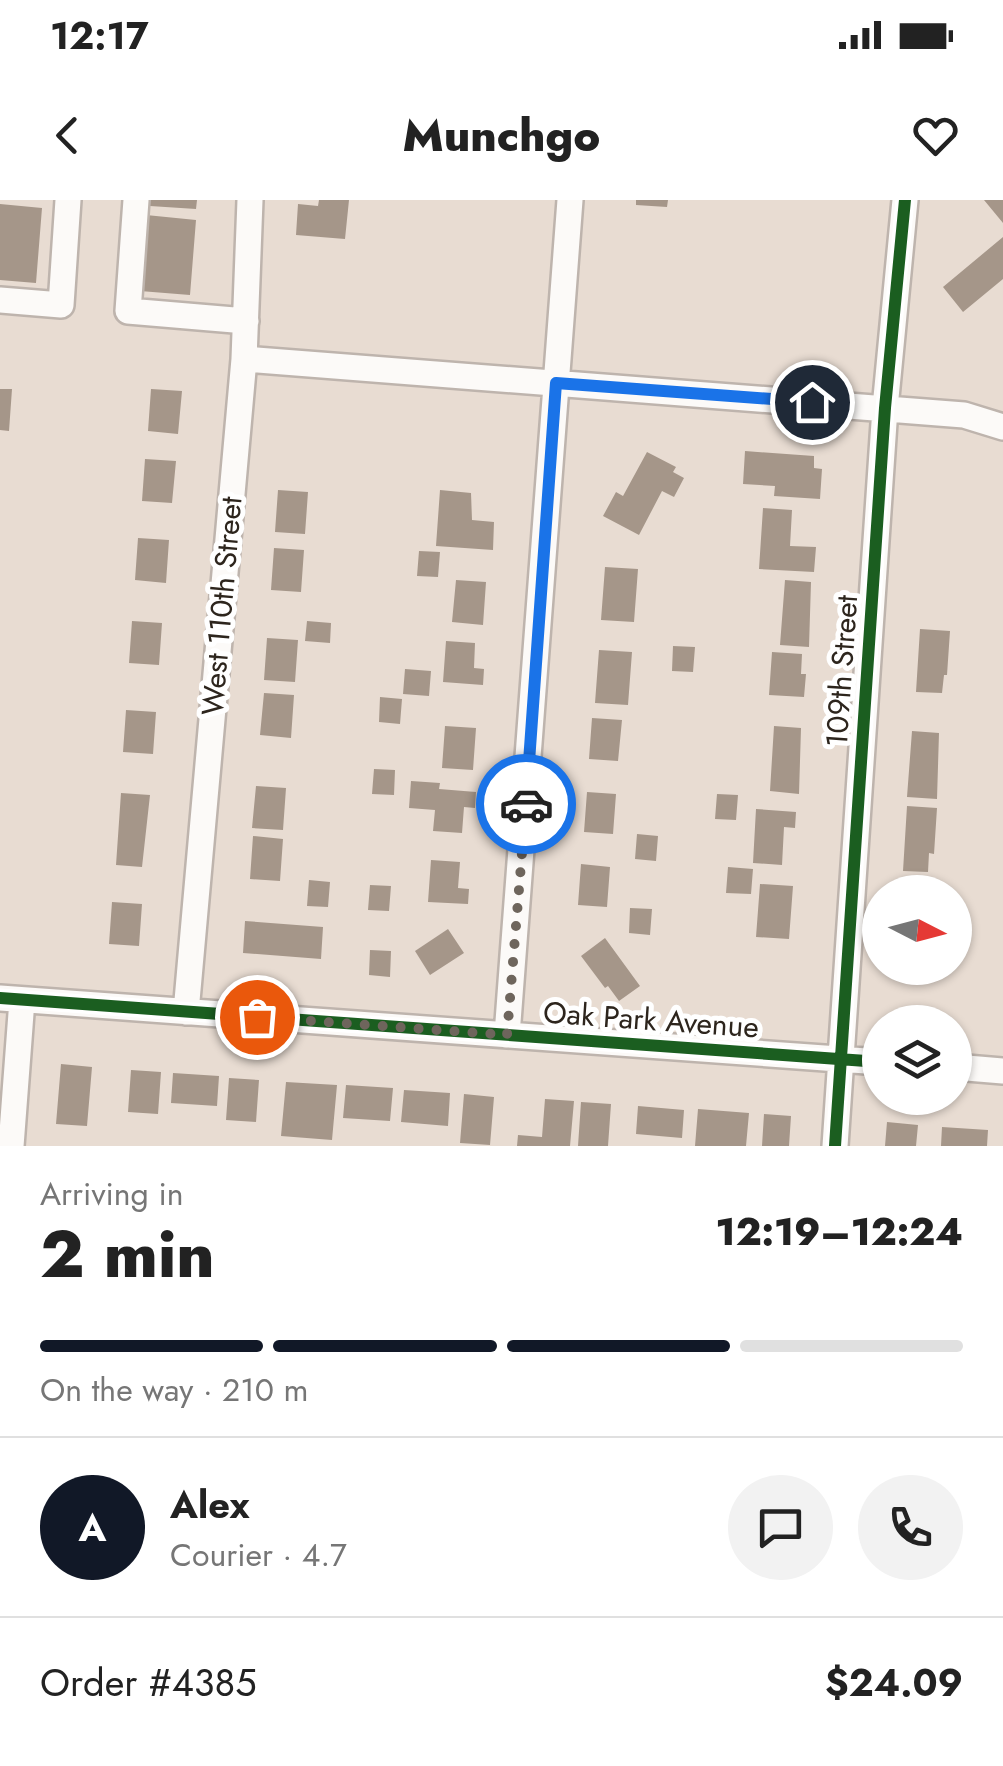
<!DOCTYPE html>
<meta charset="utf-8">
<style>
body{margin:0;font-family:Jost,sans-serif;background:#f2f2f2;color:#222;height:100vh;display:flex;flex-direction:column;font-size:38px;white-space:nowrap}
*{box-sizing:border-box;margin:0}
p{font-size:32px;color:#767676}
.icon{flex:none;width:55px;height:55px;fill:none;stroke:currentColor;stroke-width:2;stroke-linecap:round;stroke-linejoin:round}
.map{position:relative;height:946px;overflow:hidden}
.panel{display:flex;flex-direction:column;background:#fff;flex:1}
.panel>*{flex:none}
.needle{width:65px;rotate:96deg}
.buttons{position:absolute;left:862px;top:675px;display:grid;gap:20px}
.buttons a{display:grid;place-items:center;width:110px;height:110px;border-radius:50%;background:#fff;box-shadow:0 2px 8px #0004;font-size:50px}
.pin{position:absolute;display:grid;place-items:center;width:85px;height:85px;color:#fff;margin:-42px;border:5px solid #fff;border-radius:50%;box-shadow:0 2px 10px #0007}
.courier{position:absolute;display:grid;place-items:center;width:100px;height:100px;margin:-50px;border:8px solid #1a73e8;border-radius:50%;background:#fff;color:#222;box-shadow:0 2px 12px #0007}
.headline em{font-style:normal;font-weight:800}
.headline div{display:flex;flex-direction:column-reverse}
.headline{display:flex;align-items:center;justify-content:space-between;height:170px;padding:0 40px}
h1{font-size:65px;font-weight:800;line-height:75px}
.bar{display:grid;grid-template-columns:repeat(4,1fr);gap:15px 10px;align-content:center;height:120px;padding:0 40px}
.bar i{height:12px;border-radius:8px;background:#e0e0e0}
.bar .active{background:#111827}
.bar p{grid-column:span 4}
.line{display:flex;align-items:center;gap:25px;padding:0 40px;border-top:2px solid #e0e0e0}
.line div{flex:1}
.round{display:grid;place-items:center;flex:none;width:105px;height:105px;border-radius:52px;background:#f2f2f2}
.status{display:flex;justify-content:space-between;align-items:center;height:70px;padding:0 50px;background:#fff;direction:ltr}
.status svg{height:28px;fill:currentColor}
header{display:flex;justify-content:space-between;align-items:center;height:130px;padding:0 40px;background:#fff;font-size:45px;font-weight:800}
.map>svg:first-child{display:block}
.building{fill:#a59689}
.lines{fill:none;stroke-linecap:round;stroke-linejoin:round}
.minor-casing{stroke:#beb4ad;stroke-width:30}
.minor{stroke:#fcfaf8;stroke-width:25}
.cycleway-casing{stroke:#fff;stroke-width:19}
.cycleway{stroke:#1b5e20;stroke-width:12}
.done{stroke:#6e655c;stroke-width:10;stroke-dasharray:0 18}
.route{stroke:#1a73e8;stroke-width:12}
.labels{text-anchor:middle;stroke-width:10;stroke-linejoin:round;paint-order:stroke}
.street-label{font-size:30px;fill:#2d251d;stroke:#fff}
</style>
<div class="status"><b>12:17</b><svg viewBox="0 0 49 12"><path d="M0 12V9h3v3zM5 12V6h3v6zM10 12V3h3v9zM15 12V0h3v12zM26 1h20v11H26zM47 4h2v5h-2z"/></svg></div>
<header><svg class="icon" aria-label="back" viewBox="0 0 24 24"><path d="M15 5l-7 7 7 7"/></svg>Munchgo<svg class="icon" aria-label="heart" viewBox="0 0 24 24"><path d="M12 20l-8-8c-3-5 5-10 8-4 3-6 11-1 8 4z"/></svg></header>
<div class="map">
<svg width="1003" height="946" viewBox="0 0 1003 946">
<rect width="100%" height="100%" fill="#e8dcd2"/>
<path class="building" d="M 150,0 L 197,0 L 196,9 L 150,6 Z
M 319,0 L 349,0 L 345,39 L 296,35 L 298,4 L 318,6 Z
M 636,0 L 668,0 L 667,7 L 636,5 Z
M 984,0 L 1003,0 L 1003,23 Z
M 0,4 L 42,8 L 36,83 L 0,80 Z
M 146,15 L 196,20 L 190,95 L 140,91 Z
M 1003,37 L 1003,79 L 963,112 L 943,87 Z
M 0,189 L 12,189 L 9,231 L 0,230 Z
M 151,189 L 182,191 L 178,234 L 148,231 Z
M 745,251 L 814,256 L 814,268 L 822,269 L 820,299 L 774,296 L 775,286 L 743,284 Z
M 647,252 L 676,267 L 673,272 L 684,278 L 674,297 L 662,291 L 639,335 L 603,316 L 616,292 L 623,296 Z
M 145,259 L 176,261 L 172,303 L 142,301 Z
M 278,290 L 308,292 L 305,334 L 275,332 Z
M 440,290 L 471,293 L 472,320 L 494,322 L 493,350 L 436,346 Z
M 763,308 L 792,310 L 790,346 L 816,347 L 814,372 L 759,369 Z
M 138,338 L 169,340 L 166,383 L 135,380 Z
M 274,348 L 304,350 L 301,392 L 271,390 Z
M 419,351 L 440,352 L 438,377 L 417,376 Z
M 605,367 L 638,369 L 634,422 L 601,420 Z
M 456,380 L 486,382 L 483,425 L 452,422 Z
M 785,380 L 811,382 L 809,447 L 780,445 Z
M 132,421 L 162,423 L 159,465 L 129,463 Z
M 307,421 L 331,423 L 330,443 L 305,441 Z
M 920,429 L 950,431 L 947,475 L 944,475 L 942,493 L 916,492 Z
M 267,438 L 298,440 L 295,482 L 264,480 Z
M 446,441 L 475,443 L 474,468 L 484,469 L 483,485 L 443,482 Z
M 673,446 L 695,447 L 693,472 L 672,471 Z
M 599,450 L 632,452 L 628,505 L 595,503 Z
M 772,452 L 802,454 L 801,474 L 806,474 L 804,497 L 769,495 Z
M 405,469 L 431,471 L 429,496 L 403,494 Z
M 264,493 L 294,495 L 291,538 L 260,535 Z
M 380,497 L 402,499 L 400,524 L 379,522 Z
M 126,510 L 156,512 L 153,554 L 123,552 Z
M 592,518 L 622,520 L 618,561 L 589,559 Z
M 445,526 L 476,528 L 473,570 L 442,568 Z
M 774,526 L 801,528 L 799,594 L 770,591 Z
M 912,531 L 939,533 L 937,599 L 907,597 Z
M 374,569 L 395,570 L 394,595 L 372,594 Z
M 411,581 L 440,583 L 439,589 L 476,592 L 475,608 L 464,607 L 462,633 L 433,631 L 435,610 L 409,608 Z
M 256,586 L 286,588 L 283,630 L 252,628 Z
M 587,592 L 616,594 L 613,634 L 584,632 Z
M 121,593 L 150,595 L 142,667 L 116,665 Z
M 717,594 L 738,595 L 736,620 L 715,619 Z
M 907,606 L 937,608 L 934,654 L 929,653 L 928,672 L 903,671 Z
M 756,609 L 796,612 L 795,628 L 784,627 L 782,665 L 753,663 Z
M 637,634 L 658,636 L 656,661 L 635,659 Z
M 253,636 L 283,639 L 280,681 L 250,679 Z
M 431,660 L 460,662 L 458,688 L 469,689 L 468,704 L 428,702 Z
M 581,664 L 610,667 L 607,707 L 578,705 Z
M 728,667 L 753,669 L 751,694 L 726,693 Z
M 309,680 L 330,682 L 328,707 L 307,706 Z
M 901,680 L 931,683 L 931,692 L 900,692 Z
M 760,684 L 793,686 L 789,739 L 756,737 Z
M 370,685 L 391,686 L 389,711 L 368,710 Z
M 112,702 L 142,704 L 139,746 L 109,744 Z
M 630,708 L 652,709 L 650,735 L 629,733 Z
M 245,721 L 323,727 L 321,759 L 243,753 Z
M 448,729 L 464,753 L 430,775 L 415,751 Z
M 605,738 L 640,786 L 619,801 L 608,786 L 605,788 L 581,756 Z
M 370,750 L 391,751 L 390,777 L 369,775 Z
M 61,864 L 92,867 L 87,926 L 56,924 Z
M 131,870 L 161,872 L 158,914 L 128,912 Z
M 173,873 L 219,876 L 217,906 L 171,903 Z
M 229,878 L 259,880 L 256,922 L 226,920 Z
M 286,882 L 337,885 L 332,940 L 281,936 Z
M 346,885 L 393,888 L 390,921 L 343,918 Z
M 404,890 L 450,893 L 448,926 L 401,922 Z
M 464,894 L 494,897 L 490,945 L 460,943 Z
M 545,899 L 574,901 L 570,946 L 517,946 L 518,935 L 542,937 Z
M 581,902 L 611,904 L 608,946 L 578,946 Z
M 638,906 L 684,910 L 682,938 L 636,934 Z
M 698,909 L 749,913 L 746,946 L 695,946 Z
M 764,914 L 791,916 L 789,946 L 762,946 Z
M 887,922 L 918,925 L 916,946 L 885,946 Z
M 942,927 L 988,930 L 987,946 L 941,946 Z"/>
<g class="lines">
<g class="minor-casing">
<path id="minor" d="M 136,0 L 128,111 L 246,121
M 0,100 L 61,105 L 68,0
M 244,159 L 964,215 L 1003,227
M 0,798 L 880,862
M 186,812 L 244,159 L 250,0
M 507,835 L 570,0
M 955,867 L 1003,871
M 11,946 L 22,800
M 835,946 L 885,208 L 905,0"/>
</g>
<use href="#minor" class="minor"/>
<g class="cycleway-casing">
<path id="cycleway" d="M 0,798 L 880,862
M 835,946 L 885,208 L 905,0"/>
</g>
<use href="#cycleway" class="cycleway"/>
</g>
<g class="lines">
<path class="done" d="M 257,817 L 507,835 L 526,604"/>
<path class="route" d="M 526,604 L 556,183 L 812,202"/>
</g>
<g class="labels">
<g class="street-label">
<text transform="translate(222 406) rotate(-85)" y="10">West 110th Street</text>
<text transform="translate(842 471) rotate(-86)" y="10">109th Street</text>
<text transform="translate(651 820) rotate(4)" y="10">Oak Park Avenue</text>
</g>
</g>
</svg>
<div class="buttons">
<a><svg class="needle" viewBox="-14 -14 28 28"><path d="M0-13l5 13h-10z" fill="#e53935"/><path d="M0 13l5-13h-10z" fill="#767676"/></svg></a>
<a><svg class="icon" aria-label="layers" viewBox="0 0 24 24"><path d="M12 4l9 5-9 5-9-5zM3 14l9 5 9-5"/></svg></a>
</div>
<div class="pin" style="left:257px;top:817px;background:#ea580c"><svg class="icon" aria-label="bag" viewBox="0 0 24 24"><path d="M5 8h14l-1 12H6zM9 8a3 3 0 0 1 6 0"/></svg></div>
<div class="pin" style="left:812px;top:202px;background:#1f2937"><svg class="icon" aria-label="home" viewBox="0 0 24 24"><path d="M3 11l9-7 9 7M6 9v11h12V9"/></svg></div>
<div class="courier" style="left:526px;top:604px"><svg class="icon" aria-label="car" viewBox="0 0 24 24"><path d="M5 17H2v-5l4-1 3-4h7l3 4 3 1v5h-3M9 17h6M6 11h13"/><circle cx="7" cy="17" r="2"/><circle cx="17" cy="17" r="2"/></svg></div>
</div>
<section class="panel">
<div class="headline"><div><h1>2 min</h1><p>Arriving in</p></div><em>12:19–12:24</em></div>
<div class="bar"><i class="active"></i><i class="active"></i><i class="active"></i><i></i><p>On the way · 210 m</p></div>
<div class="line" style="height:180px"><b class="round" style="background:#111827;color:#fff">A</b><div><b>Alex</b><p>Courier · 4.7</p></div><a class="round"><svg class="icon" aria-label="chat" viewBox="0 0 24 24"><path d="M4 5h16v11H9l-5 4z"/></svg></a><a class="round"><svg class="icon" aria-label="phone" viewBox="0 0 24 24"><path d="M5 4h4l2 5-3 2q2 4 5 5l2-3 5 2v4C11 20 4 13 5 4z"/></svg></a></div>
<div class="line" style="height:130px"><div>Order #4385</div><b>$24.09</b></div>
</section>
